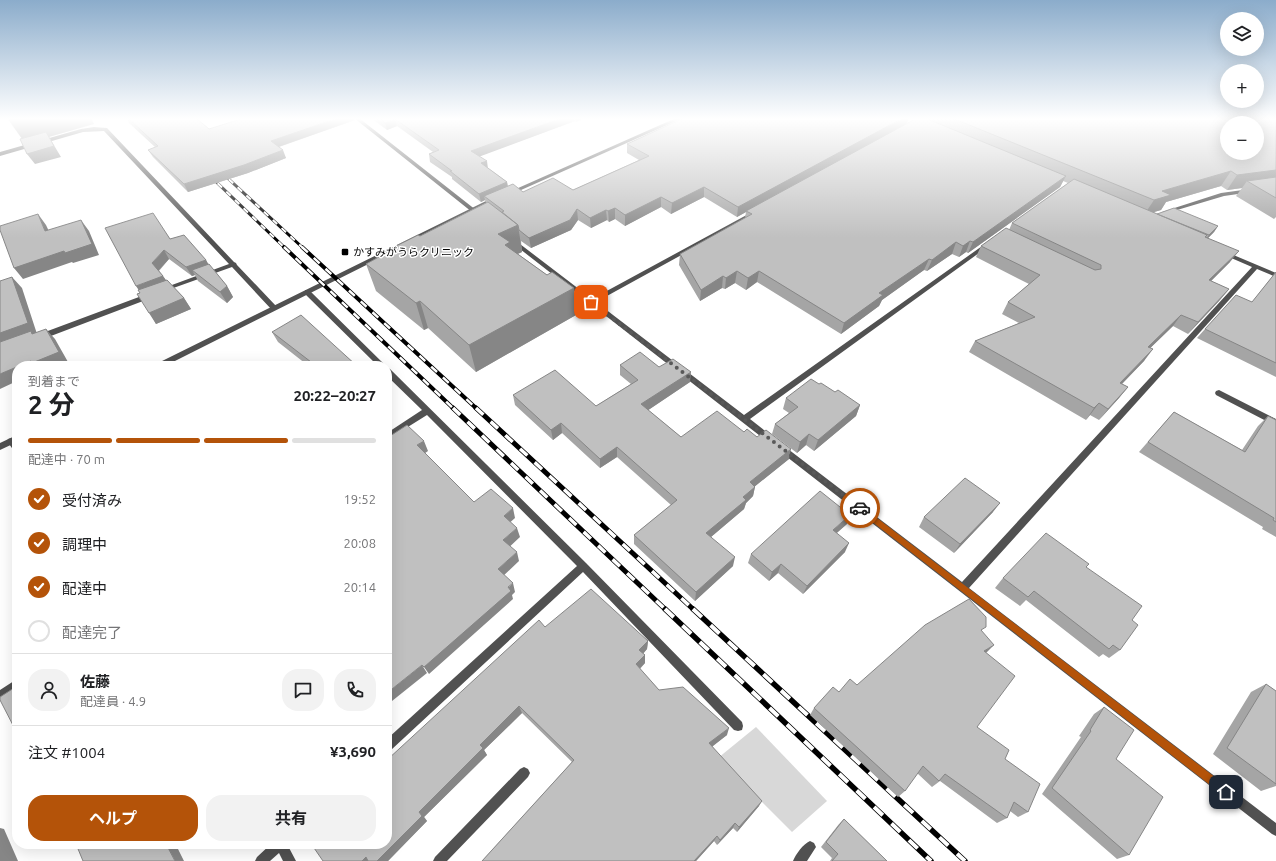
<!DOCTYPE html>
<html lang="ja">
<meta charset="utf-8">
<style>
body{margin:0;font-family:Ubuntu,"Noto Sans JP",sans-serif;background:#f2f2f2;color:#202124;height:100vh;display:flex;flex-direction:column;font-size:15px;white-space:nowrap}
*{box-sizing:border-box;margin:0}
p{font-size:13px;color:#757577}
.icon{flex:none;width:22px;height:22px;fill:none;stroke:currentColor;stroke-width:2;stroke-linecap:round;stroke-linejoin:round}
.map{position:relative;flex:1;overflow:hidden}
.drawer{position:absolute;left:12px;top:361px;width:380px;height:488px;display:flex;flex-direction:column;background:#fff;border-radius:16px;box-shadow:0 4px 16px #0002}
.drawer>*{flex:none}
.controls{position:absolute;left:1220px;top:12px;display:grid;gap:8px}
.controls a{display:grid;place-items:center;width:44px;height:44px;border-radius:50%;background:#fff;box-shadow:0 4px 16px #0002;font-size:20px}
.pin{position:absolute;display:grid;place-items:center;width:34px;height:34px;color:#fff;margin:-17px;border-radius:8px;box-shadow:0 2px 6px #0006}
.courier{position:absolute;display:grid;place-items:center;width:40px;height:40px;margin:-20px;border:3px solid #b45309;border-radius:50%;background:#fff;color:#222;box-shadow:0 1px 5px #0007}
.summary em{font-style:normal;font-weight:700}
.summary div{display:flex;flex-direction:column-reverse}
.summary{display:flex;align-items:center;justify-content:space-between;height:68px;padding:0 16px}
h1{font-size:26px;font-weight:700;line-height:30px}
.bar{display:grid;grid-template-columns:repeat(4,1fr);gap:6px 4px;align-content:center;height:48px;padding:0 16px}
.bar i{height:5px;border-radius:3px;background:#e0e0e0}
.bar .active{background:#b45309}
.bar p{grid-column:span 4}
.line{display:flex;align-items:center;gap:10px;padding:0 16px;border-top:1px solid #e0e0e0}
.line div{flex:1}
.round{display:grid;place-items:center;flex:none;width:42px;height:42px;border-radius:16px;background:#f2f2f2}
ol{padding:0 16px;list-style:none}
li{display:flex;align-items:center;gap:12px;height:44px}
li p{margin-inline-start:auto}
li .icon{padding:4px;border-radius:50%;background:#b45309;color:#fff;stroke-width:4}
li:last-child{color:#757577}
li i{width:22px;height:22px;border:2px solid #e0e0e0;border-radius:50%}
.action{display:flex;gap:8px;margin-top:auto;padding:8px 16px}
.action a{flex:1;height:46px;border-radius:16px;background:#b45309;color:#fff;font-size:16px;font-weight:700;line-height:46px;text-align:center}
.action a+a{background:#f2f2f2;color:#202124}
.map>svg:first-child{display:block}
.green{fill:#d8d8d8}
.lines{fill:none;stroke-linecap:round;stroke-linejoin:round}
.minor{fill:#515151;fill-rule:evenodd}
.tertiary{fill:#515151;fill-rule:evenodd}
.rail-far3-casing{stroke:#000;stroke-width:3}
.rail-far2-casing{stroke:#000;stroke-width:4}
.rail-far1-casing{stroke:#000;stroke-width:5}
.rail-casing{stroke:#000;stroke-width:5.5}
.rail-far3{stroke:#fff;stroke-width:2;stroke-dasharray:6;stroke-linecap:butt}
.rail-far2{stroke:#fff;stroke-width:2.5;stroke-dasharray:8;stroke-linecap:butt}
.rail-far1{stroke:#fff;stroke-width:3.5;stroke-dasharray:10;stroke-linecap:butt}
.rail{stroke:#fff;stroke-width:4;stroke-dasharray:12;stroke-linecap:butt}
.wall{fill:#a5a5a5}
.shaded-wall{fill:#868686}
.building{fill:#c0c0c0;stroke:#868686;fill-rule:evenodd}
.route{fill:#b45309}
.done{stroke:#595959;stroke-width:4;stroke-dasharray:0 7.2}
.poi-dot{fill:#000;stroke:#fff;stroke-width:1.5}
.labels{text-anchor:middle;stroke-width:3;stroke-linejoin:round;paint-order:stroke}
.far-poi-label{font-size:11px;fill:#000;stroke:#fff;text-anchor:start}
</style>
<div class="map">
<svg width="1276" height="861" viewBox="0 0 1276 861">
<rect width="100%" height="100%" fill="#fff"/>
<path class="green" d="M 756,727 L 827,801 L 792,832 L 718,758 Z"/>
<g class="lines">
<path class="minor" d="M 354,118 L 359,118 L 481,214 L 481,216 L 477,216 Z
M 94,127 L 107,128 L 234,262 L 236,263 L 237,265 L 276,306 L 276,310 L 272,310 L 232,267 L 165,291 L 161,291 L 161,289 L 229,264 L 104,131 L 83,132 L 0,156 L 0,152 L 81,129 Z
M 1250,189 L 1253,191 L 1252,192 L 1224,196 L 1167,213 L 1165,214 L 1162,212 L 1221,193 Z
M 754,211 L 756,212 L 756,214 L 596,302 L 744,415 L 985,244 L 987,243 L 990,245 L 750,419 L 774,438 L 775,440 L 774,442 L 768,442 L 511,242 L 514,240 L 516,241 L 592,299 Z
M 1224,251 L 1276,273 L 1276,277 L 1257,269 L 969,588 L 1276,823 L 1276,836 L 1272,834 L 778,450 L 777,448 L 778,446 L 784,446 L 962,582 L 1252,267 L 1222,254 L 1221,253 Z
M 305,290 L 309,290 L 386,366 L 378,366 L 305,294 Z
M 147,294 L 149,294 L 152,296 L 151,298 L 43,339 L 37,339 L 36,337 L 37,335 Z
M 387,368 L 390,369 L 586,563 L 742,722 L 743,726 L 742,730 L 738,731 L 734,730 L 583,572 L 391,750 L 387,752 L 387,739 L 577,566 L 427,415 L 387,440 L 387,433 L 422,410 L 387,376 Z
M 1219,390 L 1276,419 L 1276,426 L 1216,395 L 1215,393 L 1216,391 Z
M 11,438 C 18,440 17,446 17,452 L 14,451 L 7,441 L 8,439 Z
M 17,679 L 17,690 L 0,701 L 0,690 Z
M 524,767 L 528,769 L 530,773 L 528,777 L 447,861 L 433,861 L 435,857 L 520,769 Z
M 810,841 L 814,843 L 816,847 L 807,861 L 793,861 C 796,854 803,844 810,841 Z
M 271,844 L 287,844 L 296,861 L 283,861 L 279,853 L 270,861 L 255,861 L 257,857 Z"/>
<path class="tertiary" d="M 676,118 L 683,118 L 512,194 L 507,193 Z
M 486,201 L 488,202 L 488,204 L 165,366 L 155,366 L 156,364 Z
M 17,435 L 17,442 L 0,450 L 0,443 Z"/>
<g class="rail-far3-casing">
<path id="rail-far3" d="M 220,171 L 303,248
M 209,175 L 285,248"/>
</g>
<g class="rail-far2-casing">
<path id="rail-far2" d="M 284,247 L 454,409
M 302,247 L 477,409"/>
</g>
<g class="rail-far1-casing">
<path id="rail-far1" d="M 453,408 L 666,610
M 476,408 L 694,610"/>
</g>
<g class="rail-casing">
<path id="rail" d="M 665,609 L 931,861
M 693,609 L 965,861"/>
</g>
<use href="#rail-far3" class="rail-far3"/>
<use href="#rail-far2" class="rail-far2"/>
<use href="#rail-far1" class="rail-far1"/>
<use href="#rail" class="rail"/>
</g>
<path class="wall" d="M 127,118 L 196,118 L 209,129 L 355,120 L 279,147 L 286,158 L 248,173 L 188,192 L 153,157 L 148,150 L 155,147 L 129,123 Z
M 371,118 L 585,118 L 576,122 L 575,121 L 479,156 L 488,168 L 507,182 L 508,186 L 523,192 L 573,190 L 639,160 L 627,153 L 627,144 L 907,123 L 928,119 L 929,118 L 1276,118 L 1276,217 L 1274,219 L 1236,196 L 1242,188 L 1227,190 L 1221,186 L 1166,202 L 1161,210 L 1154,212 L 1157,214 L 1218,226 L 1214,232 L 1208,238 L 1230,262 L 1211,281 L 1229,289 L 1219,301 L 1188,334 L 1173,326 L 1150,348 L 1144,361 L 1122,384 L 1128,387 L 1119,398 L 1099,420 L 1090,415 L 1086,420 L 969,352 L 975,341 L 1019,323 L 1002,314 L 1008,302 L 1029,284 L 976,257 L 981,246 L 1009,230 L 1012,223 L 1068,183 L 1063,181 L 1060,187 L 968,253 L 966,252 L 959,257 L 952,254 L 927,271 L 924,270 L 882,300 L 879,306 L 841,334 L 757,282 L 746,290 L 735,283 L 725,289 L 722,288 L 700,301 L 679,265 L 680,254 L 745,218 L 746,212 L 737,217 L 704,197 L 671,214 L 661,207 L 625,226 L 615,219 L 609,222 L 607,220 L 591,228 L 578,220 L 571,230 L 531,248 L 521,241 L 522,252 L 518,254 L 547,275 L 574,288 L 576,315 L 476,372 L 428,328 L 424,330 L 376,291 L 366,264 L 396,248 L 396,246 L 420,236 L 486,203 L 485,200 L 481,202 L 452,179 L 452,177 L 430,162 L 429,154 L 433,152 L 397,126 L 387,130 Z
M 170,239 L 206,260 L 208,264 L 227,286 L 233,297 L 227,303 L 198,281 L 195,275 L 192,276 L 169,259 L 159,271 L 166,280 L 184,298 L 191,309 L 156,324 L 140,293 Z
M 1276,272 L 1276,377 L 1197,338 L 1205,329 L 1252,302 Z
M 272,332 L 357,366 L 306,364 L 278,342 Z
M 620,365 L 659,367 L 690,382 L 648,410 L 681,437 L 744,432 L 789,459 L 755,486 L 753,496 L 746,503 L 744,509 L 711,537 L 733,566 L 695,601 L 634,544 L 634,535 L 671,505 L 617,457 L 600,468 L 562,433 L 553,440 L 515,405 L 513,395 L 596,406 L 631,384 L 620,375 Z
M 819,384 L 860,405 L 856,416 L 814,451 L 806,445 L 797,453 L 772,434 L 775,424 L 789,413 L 783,409 L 786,398 Z
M 1174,412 L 1242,450 L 1258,426 L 1268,416 L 1276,420 L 1276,537 L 1262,529 L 1263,527 L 1139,452 Z
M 993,512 L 954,553 L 919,527 L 924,517 Z
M 847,524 L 836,533 L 845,552 L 803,594 L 778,573 L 769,581 L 748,563 L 751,554 Z
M 1086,567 L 1132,620 L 1120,650 L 1109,658 L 1103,654 L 1099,657 L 1026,600 L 1020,606 L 995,588 L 1003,578 Z
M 545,627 L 648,641 L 647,649 L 643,654 L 645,663 L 640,669 L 659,690 L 727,735 L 712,746 L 759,806 L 737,832 L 733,828 L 717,845 L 714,841 L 696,861 L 482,861 L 572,762 L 522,713 L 484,750 L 487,755 L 424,817 L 427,821 L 388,861 L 323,861 L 387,844 Z
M 982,632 L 986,653 L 977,727 L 1005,759 L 1028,812 L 1018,817 L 1010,811 L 1007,818 L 997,823 L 940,781 L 932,787 L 917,773 L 905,791 L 898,797 L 810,715 L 814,708 L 857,685 Z
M 1266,684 L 1276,691 L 1276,786 L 1261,791 L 1213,754 L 1251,692 Z
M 1104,707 L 1116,759 L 1129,855 L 1117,859 L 1042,794 L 1081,737 L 1079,736 L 1094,714 Z
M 844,819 L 887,861 L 830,861 L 832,858 L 821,847 L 839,824 Z"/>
<path class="shaded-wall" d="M 7,118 L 91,118 L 94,124 L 49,137 L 61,157 L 35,164 L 27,154 L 25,143 Z
M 338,118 L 354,118 L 355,120 L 275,148 L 271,141 Z
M 562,118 L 574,118 L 575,121 L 473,159 L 471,151 Z
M 576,118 L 585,118 L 576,122 Z
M 903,118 L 909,118 L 907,124 L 746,211 L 746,212 L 737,217 L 738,207 Z
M 395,119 L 397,126 L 387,130 L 385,123 Z
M 283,150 L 286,158 L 248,173 L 188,192 L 184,184 Z
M 487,161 L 488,169 L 481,163 Z
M 1276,170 L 1276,184 L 1247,181 L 1242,188 L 1227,190 L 1237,175 Z
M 1231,171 L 1221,186 L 1166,202 L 1161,210 L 1144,215 L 1154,200 L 1162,191 Z
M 1066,176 L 1060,187 L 968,253 L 973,242 Z
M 507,182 L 508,190 L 484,196 L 485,200 L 481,202 L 479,194 Z
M 704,187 L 704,197 L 671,214 L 672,203 Z
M 661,197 L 661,207 L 625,226 L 625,215 Z
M 615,208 L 615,219 L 609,222 L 608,211 Z
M 577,209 L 578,220 L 571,230 L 531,248 L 529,238 Z
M 606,210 L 607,220 L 591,228 L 590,218 Z
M 38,214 L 46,225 L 54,242 L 45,231 Z
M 81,220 L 89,231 L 99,255 L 73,263 L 72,262 L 23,279 L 14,268 Z
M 518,225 L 522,252 L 512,256 L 498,234 Z
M 1218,226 L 1214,232 L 1205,241 L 1209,235 Z
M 970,241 L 966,252 L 959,257 L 963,246 Z
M 956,242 L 952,254 L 927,271 L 932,260 Z
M 164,250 L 169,259 L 157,272 L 152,263 Z
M 1239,251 L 1230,262 L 1200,292 L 1209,280 Z
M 929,259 L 924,270 L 882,300 L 879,306 L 841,334 L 844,323 L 879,293 Z
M 206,260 L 211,269 L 192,270 L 195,275 L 192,276 L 186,267 Z
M 737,271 L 735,283 L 725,289 L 726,278 Z
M 759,271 L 757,282 L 746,290 L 748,278 Z
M 163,276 L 169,285 L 142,295 L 136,286 Z
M 723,276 L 722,288 L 700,301 L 701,290 Z
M 12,277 L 22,288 L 37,334 L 0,347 L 0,333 Z
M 227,286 L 233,297 L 227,303 L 220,292 Z
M 574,288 L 576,315 L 476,372 L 469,345 Z
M 1229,289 L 1219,301 L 1188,334 L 1198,322 Z
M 184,298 L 191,309 L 156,324 L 149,313 Z
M 420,301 L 428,328 L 424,330 L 416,303 Z
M 1181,315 L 1173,326 L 1139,359 L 1148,347 Z
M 46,329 L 55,339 L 68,362 L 59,366 L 18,366 Z
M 1153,349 L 1144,361 L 1112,394 L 1120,383 Z
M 17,366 L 17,381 L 0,389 L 0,374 Z
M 691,372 L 690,382 L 641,415 L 641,404 Z
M 1128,387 L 1119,398 L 1099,420 L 1108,409 Z
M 1099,403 L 1090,415 L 1086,420 L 1094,408 Z
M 860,405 L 856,416 L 814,451 L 818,440 Z
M 561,423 L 562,433 L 553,440 L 551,430 Z
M 809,434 L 806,445 L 797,453 L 800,442 Z
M 424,441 L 428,451 L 421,456 L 417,445 Z
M 617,447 L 617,457 L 600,468 L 600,459 Z
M 791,449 L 789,459 L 748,492 L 750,482 Z
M 755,487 L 753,496 L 746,503 L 744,509 L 705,542 L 706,533 L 743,497 Z
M 1000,503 L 993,512 L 954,553 L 960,544 Z
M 513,508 L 515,518 L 506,526 L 504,516 Z
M 850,515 L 847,524 L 829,540 L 833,530 Z
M 517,528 L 520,537 L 506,550 L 503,540 Z
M 849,543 L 845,552 L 803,594 L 807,586 Z
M 517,552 L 519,561 L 501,578 L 498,569 Z
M 735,557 L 733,566 L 695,601 L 696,592 Z
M 781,564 L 778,573 L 769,581 L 772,572 Z
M 513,583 L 515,592 L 512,595 L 513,599 L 429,674 L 424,667 Z
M 648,641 L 647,649 L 639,658 L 639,650 Z
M 994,645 L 986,653 L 984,651 Z
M 645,655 L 645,663 L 636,672 L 636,664 Z
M 422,665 L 427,673 L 387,705 L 387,693 Z
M 519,706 L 522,713 L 484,750 L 487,755 L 424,817 L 427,821 L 388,861 L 377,861 L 419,812 L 480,745 Z
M 729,728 L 727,735 L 708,750 L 709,743 Z
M 762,801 L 759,806 L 737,832 L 739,827 Z
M 735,823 L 733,828 L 717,845 L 720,840 Z
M 0,828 L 4,829 L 18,861 L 0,861 Z
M 717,836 L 714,841 L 696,861 L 694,861 Z
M 166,844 L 183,844 L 178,849 L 184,861 L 175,861 Z
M 366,857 L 372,861 L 362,861 Z"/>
<path class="building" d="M 128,118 L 196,118 L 209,129 L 244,118 L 338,118 L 271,141 L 283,150 L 244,165 L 184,184 L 148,150 L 158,146 Z
M 379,118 L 562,118 L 471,151 L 487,161 L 481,163 L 507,182 L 479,194 L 450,171 L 452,171 L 429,154 L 439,150 L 395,119 L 385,123 Z
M 684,118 L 903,118 L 738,207 L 704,187 L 672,203 L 661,197 L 625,215 L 615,208 L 608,211 L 606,210 L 590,218 L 577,209 L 570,220 L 529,238 L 519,230 L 518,225 L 502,212 L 504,211 L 484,196 L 513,184 L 523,192 L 553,178 L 573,190 L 649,156 L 627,144 Z
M 917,118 L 925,118 L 1066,176 L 973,242 L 970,241 L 963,246 L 956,242 L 932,260 L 929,259 L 879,293 L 883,295 L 844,323 L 759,271 L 748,278 L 737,271 L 726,278 L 723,276 L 701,290 L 680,254 L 752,214 L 746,211 Z
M 952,118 L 1276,118 L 1276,170 L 1237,175 L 1231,171 L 1162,191 L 1171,195 L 1154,200 ZM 1227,123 L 1257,123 L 1257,153 L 1227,153 Z
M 46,132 L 54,146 L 27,154 L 20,139 Z
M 1276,177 L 1276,198 L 1247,181 Z
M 1074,179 L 1207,235 L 1205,237 L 1239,251 L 1209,280 L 1229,289 L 1198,322 L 1181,315 L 1148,347 L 1153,349 L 1120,383 L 1128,387 L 1108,409 L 1099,403 L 1094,408 L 975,341 L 1035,317 L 1008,302 L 1040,275 L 981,246 L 1006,228 L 1095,270 L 1101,269 L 1101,265 L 1012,223 Z
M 488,202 L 518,225 L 498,234 L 510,242 L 505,245 L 547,275 L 552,272 L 574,288 L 469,345 L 420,301 L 416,303 L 366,264 L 397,247 L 396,246 L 418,235 L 420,236 Z
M 1174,208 L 1218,226 L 1209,235 L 1157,214 Z
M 153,213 L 170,239 L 184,235 L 206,260 L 186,267 L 164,250 L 152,263 L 163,276 L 136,286 L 105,228 Z
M 38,214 L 45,231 L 81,220 L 92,244 L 65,253 L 64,251 L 14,268 L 0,230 L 0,226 Z
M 209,264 L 227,286 L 220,292 L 192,270 Z
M 1276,272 L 1276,363 L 1205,329 L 1236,295 L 1252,302 Z
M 12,277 L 28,323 L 0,333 L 0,281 Z
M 167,280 L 184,298 L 149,313 L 137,294 L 140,293 L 138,290 Z
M 301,315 L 357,366 L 303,366 L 311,362 L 272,332 Z
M 46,329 L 59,352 L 32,363 L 31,361 L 0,374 L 0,342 L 31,331 L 32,334 Z
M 640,352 L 659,367 L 673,359 L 691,372 L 641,404 L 681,437 L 717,411 L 744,432 L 747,429 L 757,437 L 766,430 L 791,449 L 750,482 L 755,487 L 743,497 L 746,500 L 706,533 L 735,557 L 696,592 L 634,535 L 677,500 L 617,447 L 600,459 L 561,423 L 551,430 L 513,395 L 555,370 L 596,406 L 638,380 L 620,365 Z
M 811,379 L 819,384 L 821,383 L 835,392 L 838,390 L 860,405 L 818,440 L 809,434 L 800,442 L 775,424 L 798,407 L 786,398 Z
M 1174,412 L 1245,452 L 1268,416 L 1276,420 L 1276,522 L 1273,520 L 1274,518 L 1148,442 Z
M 407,425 L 424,441 L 417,445 L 474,502 L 491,489 L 513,508 L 504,516 L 517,528 L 503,540 L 517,552 L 498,569 L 513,583 L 508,587 L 511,591 L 424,667 L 422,665 L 387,693 L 387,438 Z
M 965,478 L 1000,503 L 960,544 L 924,517 Z
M 820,491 L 850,515 L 833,530 L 849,543 L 807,586 L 781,564 L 772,572 L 751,554 Z
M 1046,533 L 1089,564 L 1086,567 L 1142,606 L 1132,620 L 1138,625 L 1120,650 L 1113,645 L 1109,649 L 1034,591 L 1028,597 L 1003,578 Z
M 591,589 L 648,641 L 639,650 L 645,655 L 636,664 L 659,690 L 683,687 L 729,728 L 709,743 L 762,801 L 739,827 L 735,823 L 720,840 L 717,836 L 694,861 L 482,861 L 574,760 L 519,706 L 480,745 L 483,748 L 419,812 L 422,816 L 377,861 L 368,861 L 366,857 L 362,861 L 323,861 L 312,845 L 313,844 L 387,844 L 387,760 L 539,620 L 545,627 Z
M 969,599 L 986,617 L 986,627 L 981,630 L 994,645 L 984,651 L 1015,676 L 977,727 L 1009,750 L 1005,759 L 1040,784 L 1028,812 L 1014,802 L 1007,818 L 945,774 L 939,781 L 923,766 L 905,791 L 814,708 L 833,687 L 839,692 L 850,679 L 857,685 L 925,625 Z
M 1266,684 L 1276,691 L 1276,784 L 1227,748 Z
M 17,686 L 17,733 L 0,700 L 0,697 Z
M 1104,707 L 1134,730 L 1116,759 L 1163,797 L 1129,855 L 1052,788 L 1091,731 L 1090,730 Z
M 844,819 L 887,861 L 832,861 L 838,854 L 826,842 Z
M 76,844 L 167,844 L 166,844 L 175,861 L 83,861 Z"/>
<linearGradient id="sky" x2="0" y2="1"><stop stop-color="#8baccb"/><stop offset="0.5" stop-color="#fff"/><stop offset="1" stop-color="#fff" stop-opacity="0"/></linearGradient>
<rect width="1276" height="238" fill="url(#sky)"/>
<path class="route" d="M 860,505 L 1229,788 L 1231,792 L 1229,795 L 1226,796 L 1223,795 L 857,510 L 857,506 Z"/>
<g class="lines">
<path class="done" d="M 591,302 L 860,508"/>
</g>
<rect class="poi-dot" x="341" y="248" width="8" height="8" rx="2"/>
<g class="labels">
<g class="far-poi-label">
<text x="353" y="256">かすみがうらクリニック</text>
</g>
</g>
</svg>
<div class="controls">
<a><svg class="icon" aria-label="layers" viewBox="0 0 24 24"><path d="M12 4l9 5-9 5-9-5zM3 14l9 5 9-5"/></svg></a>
<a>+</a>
<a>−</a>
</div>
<div class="pin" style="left:591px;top:302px;background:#ea580c"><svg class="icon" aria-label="bag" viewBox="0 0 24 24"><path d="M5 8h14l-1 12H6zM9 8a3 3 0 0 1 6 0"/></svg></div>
<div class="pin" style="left:1226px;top:792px;background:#1f2937"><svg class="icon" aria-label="home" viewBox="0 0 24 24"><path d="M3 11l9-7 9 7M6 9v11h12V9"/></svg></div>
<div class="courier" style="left:860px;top:508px"><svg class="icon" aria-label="car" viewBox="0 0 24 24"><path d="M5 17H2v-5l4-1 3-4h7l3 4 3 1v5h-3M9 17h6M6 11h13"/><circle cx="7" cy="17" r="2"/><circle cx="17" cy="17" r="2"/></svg></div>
<section class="drawer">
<div class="summary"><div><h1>2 分</h1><p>到着まで</p></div><em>20:22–20:27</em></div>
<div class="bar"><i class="active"></i><i class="active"></i><i class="active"></i><i></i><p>配達中 · 70 m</p></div>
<ol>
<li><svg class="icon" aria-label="check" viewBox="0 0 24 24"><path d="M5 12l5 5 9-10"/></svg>受付済み<p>19:52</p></li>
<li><svg class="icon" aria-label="check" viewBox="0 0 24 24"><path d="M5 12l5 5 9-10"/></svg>調理中<p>20:08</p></li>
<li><svg class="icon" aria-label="check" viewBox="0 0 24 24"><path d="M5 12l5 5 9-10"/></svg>配達中<p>20:14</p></li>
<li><i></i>配達完了</li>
</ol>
<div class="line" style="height:72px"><a class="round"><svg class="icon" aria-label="person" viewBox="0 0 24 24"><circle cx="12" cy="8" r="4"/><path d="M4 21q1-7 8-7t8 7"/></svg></a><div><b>佐藤</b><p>配達員 · 4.9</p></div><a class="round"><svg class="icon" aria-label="chat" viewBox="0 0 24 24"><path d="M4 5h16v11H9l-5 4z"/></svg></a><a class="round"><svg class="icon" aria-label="phone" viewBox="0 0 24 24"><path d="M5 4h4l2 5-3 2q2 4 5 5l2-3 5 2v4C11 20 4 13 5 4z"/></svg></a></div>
<div class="line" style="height:52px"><div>注文 #1004</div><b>¥3,690</b></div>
<div class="action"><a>ヘルプ</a><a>共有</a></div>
</section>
</div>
